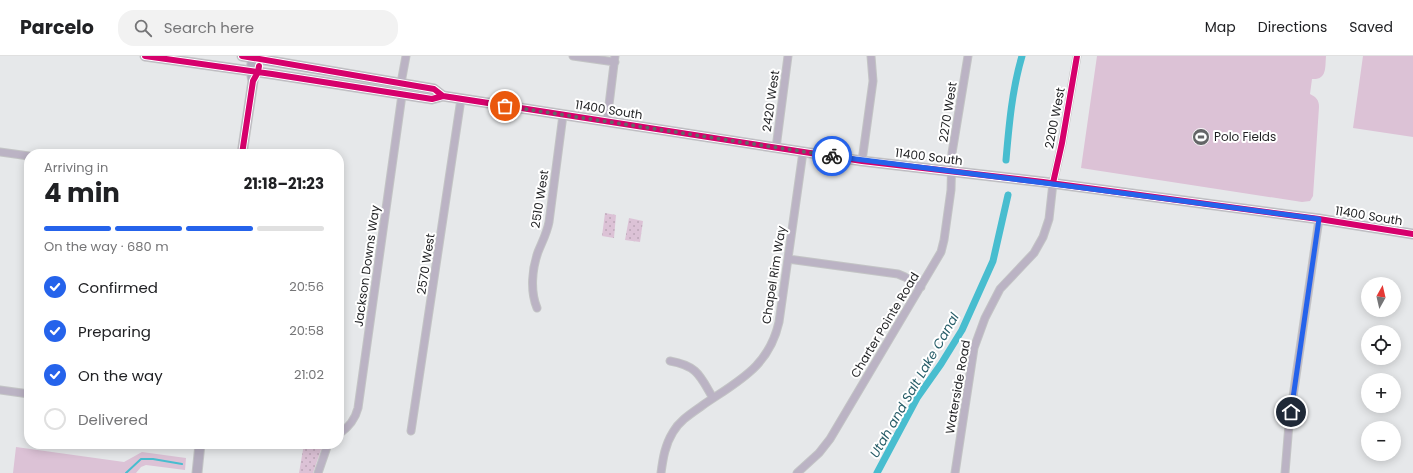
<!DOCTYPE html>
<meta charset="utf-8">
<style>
body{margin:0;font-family:Poppins,sans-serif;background:#f2f2f2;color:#202124;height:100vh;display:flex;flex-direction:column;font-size:15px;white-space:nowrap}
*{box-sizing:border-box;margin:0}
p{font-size:13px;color:#757577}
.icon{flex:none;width:22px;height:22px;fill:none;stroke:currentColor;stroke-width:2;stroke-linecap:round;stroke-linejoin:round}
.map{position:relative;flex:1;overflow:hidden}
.drawer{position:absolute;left:24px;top:93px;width:320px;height:300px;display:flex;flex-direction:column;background:#fff;border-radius:16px;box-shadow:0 2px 10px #0003}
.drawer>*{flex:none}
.needle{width:26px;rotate:8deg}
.tools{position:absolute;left:1361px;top:221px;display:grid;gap:8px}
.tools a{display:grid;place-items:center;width:40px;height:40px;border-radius:50%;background:#fff;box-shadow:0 2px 10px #0003;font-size:20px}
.pin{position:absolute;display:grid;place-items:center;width:34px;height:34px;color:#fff;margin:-17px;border:2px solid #fff;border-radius:50%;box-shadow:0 1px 4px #0007}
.courier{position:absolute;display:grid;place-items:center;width:40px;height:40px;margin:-20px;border:3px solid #2563eb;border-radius:50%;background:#fff;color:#222;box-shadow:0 1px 5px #0007}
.summary em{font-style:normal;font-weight:700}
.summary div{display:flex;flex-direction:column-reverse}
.summary{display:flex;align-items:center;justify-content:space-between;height:68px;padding:0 20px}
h1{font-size:26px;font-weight:700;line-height:30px}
.bar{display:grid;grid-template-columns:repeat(4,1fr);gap:6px 4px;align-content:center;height:48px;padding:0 20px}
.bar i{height:5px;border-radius:3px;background:#e0e0e0}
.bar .active{background:#2563eb}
.bar p{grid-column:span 4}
ol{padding:0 20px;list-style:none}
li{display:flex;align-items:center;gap:12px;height:44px}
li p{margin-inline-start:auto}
li .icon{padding:4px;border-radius:50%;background:#2563eb;color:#fff;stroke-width:4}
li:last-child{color:#757577}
li i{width:22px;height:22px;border:2px solid #e0e0e0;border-radius:50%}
header{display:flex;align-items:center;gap:24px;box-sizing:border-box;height:56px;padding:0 20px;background:#fff;border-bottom:1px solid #e0e0e0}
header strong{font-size:19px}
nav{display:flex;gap:22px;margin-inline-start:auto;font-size:14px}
.search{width:280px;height:36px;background:#f2f2f2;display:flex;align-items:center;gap:10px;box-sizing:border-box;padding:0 14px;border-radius:16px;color:#757577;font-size:15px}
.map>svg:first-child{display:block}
.grass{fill:#dcc2d6}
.park{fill:url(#park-dots)}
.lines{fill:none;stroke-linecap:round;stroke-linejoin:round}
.stream{stroke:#48bdcf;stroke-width:2}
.canal{stroke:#48bdcf;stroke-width:7}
.minor-casing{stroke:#c3c4c5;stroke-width:9}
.major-casing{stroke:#c3c4c5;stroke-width:11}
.minor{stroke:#bbb3c4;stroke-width:7}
.major{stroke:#b3acbd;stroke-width:9}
.cycleway-casing{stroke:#fff;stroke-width:8}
.cycleway{stroke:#d6006c;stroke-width:6}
.done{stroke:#646567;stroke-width:4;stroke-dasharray:0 7.2}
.route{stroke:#2563eb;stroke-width:5}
.labels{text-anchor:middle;stroke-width:4;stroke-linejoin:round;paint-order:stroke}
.street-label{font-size:12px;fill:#1e1f21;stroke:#fff}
.poi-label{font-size:12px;fill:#1e1f21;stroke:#fff;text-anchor:start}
.water-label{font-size:13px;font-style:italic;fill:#275d68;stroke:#fff}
</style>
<header>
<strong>Parcelo</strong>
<div class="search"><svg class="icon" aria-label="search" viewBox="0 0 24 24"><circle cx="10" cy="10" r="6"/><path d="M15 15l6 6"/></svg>Search here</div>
<nav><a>Map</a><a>Directions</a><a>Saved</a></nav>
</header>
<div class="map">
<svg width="1413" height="417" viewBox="0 0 1413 417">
<defs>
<pattern id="park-dots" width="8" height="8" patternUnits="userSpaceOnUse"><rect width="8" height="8" fill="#dcc2d6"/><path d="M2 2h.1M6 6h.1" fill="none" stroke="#bca6b7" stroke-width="1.8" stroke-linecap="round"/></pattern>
</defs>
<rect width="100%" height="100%" fill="#e6e8ea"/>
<path class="grass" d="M 1097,0 L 1326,0 C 1325,12 1327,24 1312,23 L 1310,38 C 1316,41 1319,44 1319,51 L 1313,140 L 1310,145 L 1302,146 L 1081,112 Z
M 1363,0 L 1413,0 L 1413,81 L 1353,72 Z
M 16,391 L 124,406 L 142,396 L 186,402 L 185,414 L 146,409 L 141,411 L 136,417 L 13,417 Z"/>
<path class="park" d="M 605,157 L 616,159 L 614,182 L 602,180 Z
M 629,162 L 643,165 L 640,186 L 625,184 Z
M 304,388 L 323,388 L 313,417 L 299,417 Z"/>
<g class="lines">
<path class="stream" d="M 126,417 L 141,403 L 153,403 L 182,408"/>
<path class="canal" d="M 1006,104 C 1009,69 1012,34 1022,0
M 877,417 L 917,342 L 941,308 L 962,274 L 993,205 L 1008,139"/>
<g class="minor-casing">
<path id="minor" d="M 573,0 L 615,6
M 401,27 L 406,0
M 607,65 L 615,0
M 776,92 L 788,0
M 0,96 L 29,100
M 862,105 L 873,25 L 871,0
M 788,203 L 898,218 L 905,221 L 921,231
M 537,252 C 530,235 532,213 538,196 C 542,186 547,177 549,166 L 563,59
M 670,305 C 698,310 700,320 713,342
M 0,334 L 29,338
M 411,375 L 461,43
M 339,378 C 349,371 355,364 358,352 L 402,39
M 318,417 L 328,388
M 661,417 C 663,402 665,389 673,376 C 680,364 692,357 703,349 C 738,325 769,311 779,266 L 803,96
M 797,417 L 819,397 L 830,383 L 941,196 L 944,184 L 951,134 L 952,97 L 968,0
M 955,417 L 974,292 L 985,262 L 1000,233 L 1034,197 L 1043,181 L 1049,163 L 1053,127 L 1062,87 L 1077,0
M 1285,417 L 1289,368 L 1319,163"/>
</g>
<g class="major-casing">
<path id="major" d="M 145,0 L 272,18 L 432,43 L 443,40 L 862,105 L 1043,126 L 1319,163 L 1413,178
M 242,0 L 434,33 L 443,40
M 242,98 L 253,25 L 251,15 L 253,0
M 197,417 L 200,388"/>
</g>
<use href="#minor" class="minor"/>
<use href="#major" class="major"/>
<g class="cycleway-casing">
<path id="cycleway" d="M 145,0 L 272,18 L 432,43 L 443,40 L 862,105 L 1043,126 L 1319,163 L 1413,178
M 242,0 L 434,33 L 443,40
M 242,98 L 253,25 L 258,16 L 259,10
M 1053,127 L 1062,87 L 1077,0"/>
</g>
<use href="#cycleway" class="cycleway"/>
</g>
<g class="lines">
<path class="done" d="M 505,50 L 832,100"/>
<path class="route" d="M 832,100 L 1068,130 L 1319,163 L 1291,356"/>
</g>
<defs>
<g id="stadium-disc" transform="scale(0.9)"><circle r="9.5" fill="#646567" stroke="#fff"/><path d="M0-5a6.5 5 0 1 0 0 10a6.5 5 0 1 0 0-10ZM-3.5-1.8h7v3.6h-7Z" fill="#fff"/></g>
</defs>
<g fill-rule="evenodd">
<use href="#stadium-disc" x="1201" y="81"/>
</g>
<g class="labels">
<g class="street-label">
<text transform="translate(771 45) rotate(-82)" y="4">2420 West</text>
<text transform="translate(609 54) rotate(9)" y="4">11400 South</text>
<text transform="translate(948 56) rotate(-81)" y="4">2270 West</text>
<text transform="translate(1055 62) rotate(-79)" y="4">2200 West</text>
<text transform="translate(929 101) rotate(7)" y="4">11400 South</text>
<text transform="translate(540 143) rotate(-81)" y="4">2510 West</text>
<text transform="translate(1369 160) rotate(9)" y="4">11400 South</text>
<text transform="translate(426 208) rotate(-81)" y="4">2570 West</text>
<text transform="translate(367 210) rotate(-82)" y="4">Jackson Downs Way</text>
<text transform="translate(774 219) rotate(-81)" y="4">Chapel Rim Way</text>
<text transform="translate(885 269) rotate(-59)" y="4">Charter Pointe Road</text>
<text transform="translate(958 331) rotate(-80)" y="4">Waterside Road</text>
</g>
<g class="poi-label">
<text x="1214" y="85">Polo Fields</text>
</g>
<g class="water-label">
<text transform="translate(914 329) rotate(-60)" y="5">Utah and Salt Lake Canal</text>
</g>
</g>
</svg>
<div class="tools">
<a><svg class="needle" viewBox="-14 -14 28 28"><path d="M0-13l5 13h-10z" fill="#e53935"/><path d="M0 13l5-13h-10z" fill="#757577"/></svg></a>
<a><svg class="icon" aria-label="locate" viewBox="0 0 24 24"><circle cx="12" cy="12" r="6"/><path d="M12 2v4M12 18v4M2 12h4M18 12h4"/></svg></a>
<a>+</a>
<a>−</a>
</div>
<div class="pin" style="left:505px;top:50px;background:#ea580c"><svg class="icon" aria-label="bag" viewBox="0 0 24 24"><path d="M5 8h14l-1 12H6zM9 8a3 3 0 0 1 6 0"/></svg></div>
<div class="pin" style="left:1291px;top:356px;background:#1f2937"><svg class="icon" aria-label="home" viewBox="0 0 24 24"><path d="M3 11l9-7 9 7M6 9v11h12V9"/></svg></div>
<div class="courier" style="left:832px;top:100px"><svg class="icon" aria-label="bike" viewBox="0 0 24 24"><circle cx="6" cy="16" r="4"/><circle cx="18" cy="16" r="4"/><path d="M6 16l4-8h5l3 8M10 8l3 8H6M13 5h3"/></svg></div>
<section class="drawer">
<div class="summary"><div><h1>4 min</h1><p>Arriving in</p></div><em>21:18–21:23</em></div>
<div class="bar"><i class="active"></i><i class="active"></i><i class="active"></i><i></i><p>On the way · 680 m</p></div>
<ol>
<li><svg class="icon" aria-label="check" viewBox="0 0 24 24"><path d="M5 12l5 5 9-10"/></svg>Confirmed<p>20:56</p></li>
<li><svg class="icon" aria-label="check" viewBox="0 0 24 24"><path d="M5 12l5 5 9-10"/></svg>Preparing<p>20:58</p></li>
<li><svg class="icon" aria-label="check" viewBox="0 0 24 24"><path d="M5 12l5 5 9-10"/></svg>On the way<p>21:02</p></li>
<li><i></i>Delivered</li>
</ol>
</section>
</div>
